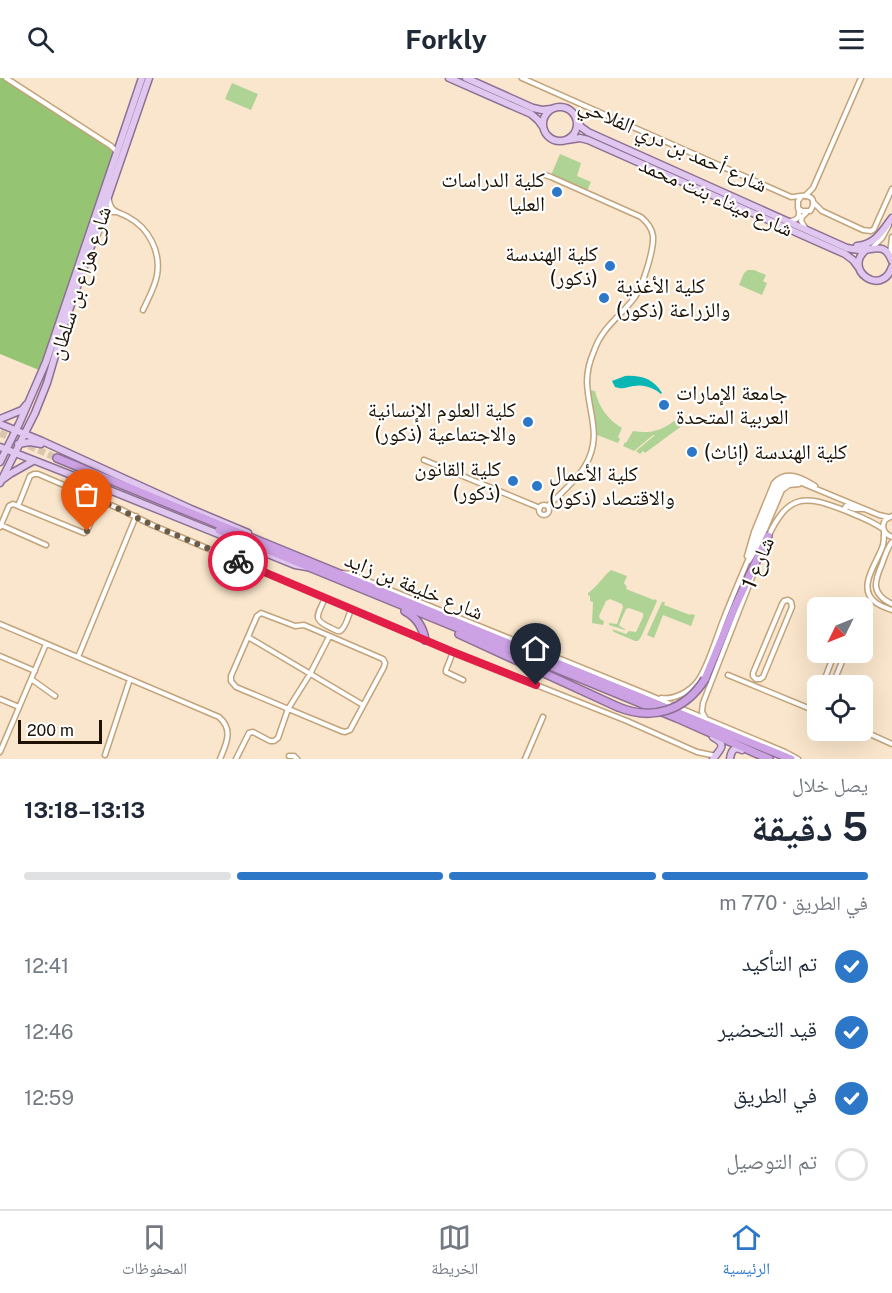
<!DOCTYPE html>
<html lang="ar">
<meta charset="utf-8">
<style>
body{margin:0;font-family:"Public Sans","Noto Naskh Arabic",sans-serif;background:#f6f6f7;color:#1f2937;direction:rtl;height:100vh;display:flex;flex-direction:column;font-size:22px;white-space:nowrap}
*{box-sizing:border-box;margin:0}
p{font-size:20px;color:#747a83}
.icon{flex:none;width:33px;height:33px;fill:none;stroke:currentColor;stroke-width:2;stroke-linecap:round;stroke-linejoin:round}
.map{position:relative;height:681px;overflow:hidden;direction:ltr}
.side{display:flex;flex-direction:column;background:#fff;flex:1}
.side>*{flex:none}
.needle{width:39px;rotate:227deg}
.controls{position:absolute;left:807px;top:519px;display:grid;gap:12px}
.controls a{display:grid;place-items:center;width:66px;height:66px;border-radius:9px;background:#fff;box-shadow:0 6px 24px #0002;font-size:30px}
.scale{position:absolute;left:18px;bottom:15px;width:84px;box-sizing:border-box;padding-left:6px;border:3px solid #1d1203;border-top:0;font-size:16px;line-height:21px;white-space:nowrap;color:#1d1203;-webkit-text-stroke:4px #fff;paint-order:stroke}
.pin{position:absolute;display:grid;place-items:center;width:51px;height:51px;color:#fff;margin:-62px -26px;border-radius:50% 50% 50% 0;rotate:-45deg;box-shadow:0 0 6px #0007}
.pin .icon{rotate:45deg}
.courier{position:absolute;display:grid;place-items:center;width:60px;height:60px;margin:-30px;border:4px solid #e11d48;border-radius:50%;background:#fff;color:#222;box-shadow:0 2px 8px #0007}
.summary em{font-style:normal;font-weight:700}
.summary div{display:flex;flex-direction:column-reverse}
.summary{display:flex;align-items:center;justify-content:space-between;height:102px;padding:0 24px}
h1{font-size:39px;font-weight:700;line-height:45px}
.bar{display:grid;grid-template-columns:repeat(4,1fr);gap:9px 6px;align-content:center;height:72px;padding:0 24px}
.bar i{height:8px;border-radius:4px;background:#e0e1e3}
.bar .current{background:#2c77c8}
.bar p{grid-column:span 4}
ol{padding:0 24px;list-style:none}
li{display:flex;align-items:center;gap:18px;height:66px}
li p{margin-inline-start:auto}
li .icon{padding:6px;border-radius:50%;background:#2c77c8;color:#fff;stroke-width:4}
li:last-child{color:#747a83}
li i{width:33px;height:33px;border:3px solid #e0e1e3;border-radius:50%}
header{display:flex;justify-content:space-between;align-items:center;height:78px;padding:0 24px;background:#fff;font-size:27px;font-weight:700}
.dock{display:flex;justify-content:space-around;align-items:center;height:84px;border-top:2px solid #e0e1e3;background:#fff;font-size:16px;color:#747a83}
.dock a{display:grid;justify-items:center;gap:3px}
.dock .current{color:#2c77c8}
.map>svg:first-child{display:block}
.green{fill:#aed394}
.forest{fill:#95c473}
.water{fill:#09b6b4}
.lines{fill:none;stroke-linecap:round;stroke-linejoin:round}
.highway-tunnel{stroke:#d9c6ae;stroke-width:7;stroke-dasharray:7 3.5;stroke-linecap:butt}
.minor-casing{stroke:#c3a37a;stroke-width:7}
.major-casing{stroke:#8f7095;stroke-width:9}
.highway-casing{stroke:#8f7095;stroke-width:10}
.minor{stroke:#fff;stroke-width:4}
.major{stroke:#e0c7ef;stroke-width:6}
.highway{stroke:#cca2e4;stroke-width:7}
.highway-bridge-casing{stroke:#8f7095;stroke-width:10;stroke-linecap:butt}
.highway-bridge{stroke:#cca2e4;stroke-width:7}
.done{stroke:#6a5c49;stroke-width:6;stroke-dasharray:0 10.8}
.route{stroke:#e11d48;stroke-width:8}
.poi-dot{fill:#2c77c8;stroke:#fff;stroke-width:2}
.labels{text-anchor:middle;stroke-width:4.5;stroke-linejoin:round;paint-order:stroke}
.street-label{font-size:21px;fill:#1d1203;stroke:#fff}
.poi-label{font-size:21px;fill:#1d1203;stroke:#fff;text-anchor:end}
</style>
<header><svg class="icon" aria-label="menu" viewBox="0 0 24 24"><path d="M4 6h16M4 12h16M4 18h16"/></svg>Forkly<svg class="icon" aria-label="search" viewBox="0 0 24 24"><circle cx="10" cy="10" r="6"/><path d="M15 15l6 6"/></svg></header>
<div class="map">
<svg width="892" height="681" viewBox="0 0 892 681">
<rect width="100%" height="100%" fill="#fae6cc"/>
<path class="green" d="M 232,5 L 258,16 L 251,32 L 225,21 Z
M 560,76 L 581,85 L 577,98 L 591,104 L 587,113 L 551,97 Z
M 748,192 L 754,192 L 766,197 L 763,203 L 767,205 L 762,217 L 739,207 L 744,195 Z
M 590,312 L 595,313 C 599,329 607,341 622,350 L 618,359 L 620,361 L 618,365 L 597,357 Z
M 674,343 L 683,347 L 645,375 L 643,373 L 640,376 L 636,373 L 655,357 L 653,357 L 634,373 L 623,368 L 625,364 L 626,365 L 633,353 C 649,356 661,353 674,343 Z
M 611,492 L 627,498 L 624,505 L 627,509 L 626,511 L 654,522 L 655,521 L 657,523 L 641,559 L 638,563 L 635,563 L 614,554 L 612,551 L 606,549 L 626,556 L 629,553 L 636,554 L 643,539 L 643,535 L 629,530 L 626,531 L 619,547 L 621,549 L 625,551 L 625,552 L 609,547 L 609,545 L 617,546 L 623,529 L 622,526 L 610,521 L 606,523 L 599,538 L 600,541 L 604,543 L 603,547 L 592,545 L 593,524 L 590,523 L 590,518 L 588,517 L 588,515 C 598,508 604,497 611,492 Z
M 662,524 L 665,524 L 664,527 L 690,537 L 691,536 L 695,537 L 691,548 L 663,537 L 654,560 L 647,557 Z"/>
<path class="forest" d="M 0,0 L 2,0 L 114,72 L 39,292 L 0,276 Z"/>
<path class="water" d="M 625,298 C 641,297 654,301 662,315 L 661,316 C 654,310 644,306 634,308 C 625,309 624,312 615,309 L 612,303 Z"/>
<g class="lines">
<path class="highway-tunnel" d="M 0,355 L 57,380"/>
<g class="minor-casing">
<path id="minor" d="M 6,0 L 111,68 L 117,74
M 522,0 L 791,119 C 796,119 801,117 806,118 C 816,119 814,128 810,133 L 802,133 L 798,130 L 798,123 L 801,119
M 545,97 L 551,99 L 641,139 C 647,144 652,150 653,158 C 654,172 643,207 635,219 C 621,238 602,249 594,273 C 590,282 587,293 587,304 C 588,335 603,358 585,388 C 576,403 560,416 548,428
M 805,118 L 813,110 L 861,0
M 109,122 C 110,134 119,134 128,139 C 149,150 161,174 157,197 C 155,209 148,221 143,232
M 813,124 L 822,133 L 863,152 L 871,153 L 874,151 L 892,111
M 790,143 C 798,142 801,138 798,130
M 806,151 L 801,143 L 802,139 L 806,135
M 97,159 L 105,138 L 109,134 L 116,134
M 873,169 L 882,160 L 889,147
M 890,176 L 892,159
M 424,382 L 540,430
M539 432a5 5 0 1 1 10 0a5 5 0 1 1-10 0Z
M 18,428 L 30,398 L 34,396 L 38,396 L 120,431 L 152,447 L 453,574 L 627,643 L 697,674 L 716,678
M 846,433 L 845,430 L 846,428 L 855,431 L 863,431
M 892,438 L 885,442 C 881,449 884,456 892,459
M 1,447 L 46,467
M 0,449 L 9,428 L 13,426 L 84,455 L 87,453 L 100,422
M 884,453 C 884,458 884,463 883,467 C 878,484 856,509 875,524 C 880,528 886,530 892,532
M 768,459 C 788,416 804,416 846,433 C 858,438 872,443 883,451
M 892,464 C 887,470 885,478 882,486 C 874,504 871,516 892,526
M 752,467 L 777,406 C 782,401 788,399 795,400
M 747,478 L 754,454 L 774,405 C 786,391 802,400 815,408
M 749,483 L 758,468 L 782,412 L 789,407 L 799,406
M 341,495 L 351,496 L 649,617 L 785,674 L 798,681
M 325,520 C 318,537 311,541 331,550 C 334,551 337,554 340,553 C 346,550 349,536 351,531
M 788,522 L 791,524 L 792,529 L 763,599 L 760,601 L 756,601 L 753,598 L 753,595 L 782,526 L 784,523 Z
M 261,535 L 295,548 L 304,547 L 383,581 L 385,585 L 384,589 L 350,652 L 345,654 L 341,653 L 236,609 L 231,603 L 231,598 L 257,538 Z
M 0,546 L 219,639 C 234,652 226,666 220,681
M 248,559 L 363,627
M 453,574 L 446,592 L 446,594 L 463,602
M 0,578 L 35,593
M 78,579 L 136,438
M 728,597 L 818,634
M 31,601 L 55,618
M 822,608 L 835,574
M 832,608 L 846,574
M 818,618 L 816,623 L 818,626
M 661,620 C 674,622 689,614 697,604 C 708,590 717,557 724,540 C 741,497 760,455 778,412 C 782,405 789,402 797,403 L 879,437 L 888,439
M 0,621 L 19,629
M 706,641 L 702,634 L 703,625 L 753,497
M 861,652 L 892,666
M 0,674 L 46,566
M 105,677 L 130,601
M 289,678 L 294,678 L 297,681
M 236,681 L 249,655 L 253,654 L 270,663 L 274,663 L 278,660 L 288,631 L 310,596 L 329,559
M 525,681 L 543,639"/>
</g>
<g class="major-casing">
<path id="major" d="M 449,0 L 531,36 L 538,42 L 543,49
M 466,0 L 533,30 L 542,32 L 551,31
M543 46a17 17 0 1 1 34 0a17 17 0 1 1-34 0Z
M 577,42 L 581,49 L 588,54 L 847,170 C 852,171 857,172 862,172 C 877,171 885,165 892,183
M 567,62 L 580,60 L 588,62 L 845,176 L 853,182 L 859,190
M 857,168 C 876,166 882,153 892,140
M 867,171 C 841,191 882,220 892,189
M 0,341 L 22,332 L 26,327
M 0,346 L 42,363 L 191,431 L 248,455
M 18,366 L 30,364 L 41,366
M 0,369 L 102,409 L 295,487 L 307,489
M 0,384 L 19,346 L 46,284 L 142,0
M 3,401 L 10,396 L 33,383
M 0,405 L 35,335 L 47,305 L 65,244 L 149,0
M 713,659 C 728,667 720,671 713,681
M 730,681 C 731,673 734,668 742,672"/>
</g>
<g class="highway-casing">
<path id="highway" d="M 57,380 C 302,481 547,580 791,681
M 219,452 L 677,640 L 769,681
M 405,533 C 416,539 423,549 425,562
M 459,556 L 618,629
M 705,601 L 734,531 L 768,458"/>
</g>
<use href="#minor" class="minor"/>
<use href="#major" class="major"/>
<use href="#highway" class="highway"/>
<g class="highway-bridge-casing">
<path id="highway-bridge" d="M 618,629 C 652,643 685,633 705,601"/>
</g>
<use href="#highway-bridge" class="highway-bridge"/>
</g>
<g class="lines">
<path class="done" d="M 87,453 L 100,422 L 152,447 L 238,483"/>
<path class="route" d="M 238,483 L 453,574 L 536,607"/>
</g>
<g class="poi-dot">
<circle cx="557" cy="114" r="6"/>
<circle cx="610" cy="188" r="6"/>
<circle cx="604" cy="220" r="6"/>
<circle cx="664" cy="327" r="6"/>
<circle cx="528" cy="344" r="6"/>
<circle cx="692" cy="374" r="6"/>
<circle cx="513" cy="403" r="6"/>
<circle cx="537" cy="408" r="6"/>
</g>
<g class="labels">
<g class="street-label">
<text transform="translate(673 67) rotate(24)" y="7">شارع أحمد بن دري الفلاحي</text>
<text transform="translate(716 119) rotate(24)" y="7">شارع ميثاء بنت محمد</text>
<text transform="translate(80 205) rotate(-72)" y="7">شارع هزاع بن سلطان</text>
<text transform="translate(758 485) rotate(-68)" y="7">شارع 1</text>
<text transform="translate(414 508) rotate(22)" y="7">شارع خليفة بن زايد</text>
</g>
<g class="poi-label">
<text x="545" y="109">كلية الدراسات<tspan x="545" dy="24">العليا</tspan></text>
<text x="598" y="183">كلية الهندسة<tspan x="598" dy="24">(ذكور)</tspan></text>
<text x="616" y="215" text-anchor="start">كلية الأغذية<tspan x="616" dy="24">والزراعة (ذكور)</tspan></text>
<text x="676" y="322" text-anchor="start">جامعة الإمارات<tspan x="676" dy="24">العربية المتحدة</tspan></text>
<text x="516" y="339">كلية العلوم الإنسانية<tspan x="516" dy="24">والاجتماعية (ذكور)</tspan></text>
<text x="704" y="381" text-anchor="start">كلية الهندسة (إناث)</text>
<text x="501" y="398">كلية القانون<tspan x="501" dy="24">(ذكور)</tspan></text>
<text x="549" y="403" text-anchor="start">كلية الأعمال<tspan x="549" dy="24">والاقتصاد (ذكور)</tspan></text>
</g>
</g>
</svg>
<div class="controls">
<a><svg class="needle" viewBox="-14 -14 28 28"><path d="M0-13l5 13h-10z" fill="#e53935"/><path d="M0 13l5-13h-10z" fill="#747a83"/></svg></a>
<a><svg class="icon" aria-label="locate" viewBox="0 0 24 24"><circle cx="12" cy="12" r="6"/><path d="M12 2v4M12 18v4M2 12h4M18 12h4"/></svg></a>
</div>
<div class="scale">200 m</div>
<div class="pin" style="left:87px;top:453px;background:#ea580c"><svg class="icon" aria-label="bag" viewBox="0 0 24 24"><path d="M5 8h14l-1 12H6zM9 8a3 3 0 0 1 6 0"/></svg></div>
<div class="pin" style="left:536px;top:607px;background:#1f2937"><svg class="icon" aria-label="home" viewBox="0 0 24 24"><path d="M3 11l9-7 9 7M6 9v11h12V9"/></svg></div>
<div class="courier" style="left:238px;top:483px"><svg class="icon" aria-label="bike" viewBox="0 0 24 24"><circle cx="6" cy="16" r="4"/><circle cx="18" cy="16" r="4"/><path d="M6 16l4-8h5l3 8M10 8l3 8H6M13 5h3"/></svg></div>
</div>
<section class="side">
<div class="summary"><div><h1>5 دقيقة</h1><p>يصل خلال</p></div><em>13:13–13:18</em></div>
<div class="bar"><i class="current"></i><i class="current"></i><i class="current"></i><i></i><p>في الطريق · 770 m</p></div>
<ol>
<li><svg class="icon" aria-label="check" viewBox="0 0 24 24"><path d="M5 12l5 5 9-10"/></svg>تم التأكيد<p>12:41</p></li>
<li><svg class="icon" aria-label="check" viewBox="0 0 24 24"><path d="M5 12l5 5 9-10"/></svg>قيد التحضير<p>12:46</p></li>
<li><svg class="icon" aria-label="check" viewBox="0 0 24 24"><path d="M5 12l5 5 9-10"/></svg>في الطريق<p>12:59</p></li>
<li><i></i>تم التوصيل</li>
</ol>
</section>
<nav class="dock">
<a class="current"><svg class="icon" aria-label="home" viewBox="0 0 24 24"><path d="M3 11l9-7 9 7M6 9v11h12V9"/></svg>الرئيسية</a>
<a><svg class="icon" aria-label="map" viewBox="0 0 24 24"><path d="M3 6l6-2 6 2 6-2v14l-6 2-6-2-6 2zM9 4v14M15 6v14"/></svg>الخريطة</a>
<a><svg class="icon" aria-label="saved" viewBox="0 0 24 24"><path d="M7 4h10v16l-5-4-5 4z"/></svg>المحفوظات</a>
</nav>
